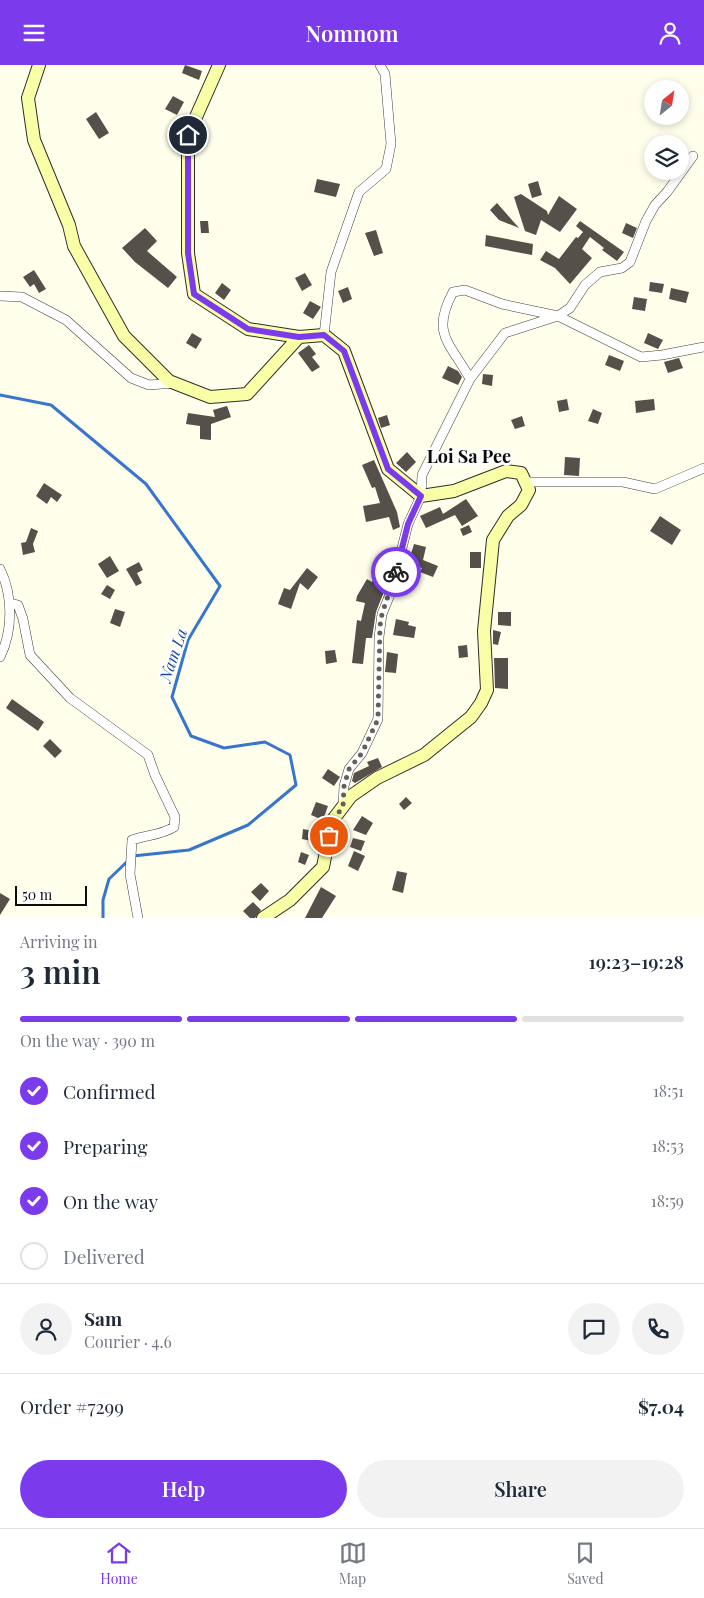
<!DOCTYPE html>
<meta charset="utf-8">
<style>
body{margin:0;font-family:"Playfair Display",serif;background:#f2f2f3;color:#1f2937;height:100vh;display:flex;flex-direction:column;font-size:19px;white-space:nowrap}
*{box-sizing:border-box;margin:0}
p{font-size:16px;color:#747a83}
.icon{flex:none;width:28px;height:28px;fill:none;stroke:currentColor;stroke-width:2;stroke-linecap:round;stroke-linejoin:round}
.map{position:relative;height:853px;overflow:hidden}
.sheet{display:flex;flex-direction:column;background:#fff;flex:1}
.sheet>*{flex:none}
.needle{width:32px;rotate:30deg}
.buttons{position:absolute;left:644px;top:15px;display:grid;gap:10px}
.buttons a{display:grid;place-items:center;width:45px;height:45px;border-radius:50%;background:#fff;box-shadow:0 2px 8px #0003;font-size:25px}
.scale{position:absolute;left:15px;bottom:12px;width:72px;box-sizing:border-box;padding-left:5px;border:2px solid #0c0c0c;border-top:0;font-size:14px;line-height:18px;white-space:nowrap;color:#0c0c0c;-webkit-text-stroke:4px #fff;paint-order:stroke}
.pin{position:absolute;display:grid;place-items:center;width:42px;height:42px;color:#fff;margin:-21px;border:2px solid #fff;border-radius:50%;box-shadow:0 1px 5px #0007}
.courier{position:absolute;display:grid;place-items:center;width:50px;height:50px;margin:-25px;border:4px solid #7c3aed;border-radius:50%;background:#fff;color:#222;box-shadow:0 1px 6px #0007}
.headline em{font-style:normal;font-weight:600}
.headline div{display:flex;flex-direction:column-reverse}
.headline{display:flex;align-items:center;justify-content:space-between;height:85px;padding:0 20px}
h1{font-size:32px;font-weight:600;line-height:38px}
.bar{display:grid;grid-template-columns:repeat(4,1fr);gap:8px 5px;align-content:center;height:60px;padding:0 20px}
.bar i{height:6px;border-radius:4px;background:#e0e1e3}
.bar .on{background:#7c3aed}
.bar p{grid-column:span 4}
.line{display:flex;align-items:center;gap:12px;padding:0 20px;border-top:1px solid #e0e1e3}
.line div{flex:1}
.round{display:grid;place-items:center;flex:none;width:52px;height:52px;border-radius:26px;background:#f2f2f3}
ol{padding:0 20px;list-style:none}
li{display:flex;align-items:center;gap:15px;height:55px}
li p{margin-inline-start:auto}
li .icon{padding:5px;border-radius:50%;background:#7c3aed;color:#fff;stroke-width:4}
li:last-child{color:#747a83}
li i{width:28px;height:28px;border:2px solid #e0e1e3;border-radius:50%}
.cta{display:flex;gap:10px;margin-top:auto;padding:10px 20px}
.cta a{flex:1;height:58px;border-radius:30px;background:#7c3aed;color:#fff;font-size:20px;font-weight:600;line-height:58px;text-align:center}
.cta a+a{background:#f2f2f3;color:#1f2937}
header{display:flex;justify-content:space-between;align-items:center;height:65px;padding:0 20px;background:#7c3aed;color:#fff;font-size:22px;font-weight:600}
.menu{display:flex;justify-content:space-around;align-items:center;height:70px;border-top:1px solid #e0e1e3;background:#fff;font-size:14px;color:#747a83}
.menu a{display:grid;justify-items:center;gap:2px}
.menu .on{color:#7c3aed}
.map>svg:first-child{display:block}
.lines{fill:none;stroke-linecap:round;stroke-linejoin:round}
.stream{stroke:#3875cd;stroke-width:3}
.building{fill:#555049}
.street-casing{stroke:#3f3f3f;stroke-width:10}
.secondary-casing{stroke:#2e2e2e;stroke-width:14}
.street{stroke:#fff;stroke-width:9}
.secondary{stroke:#f8ffa7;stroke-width:12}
.done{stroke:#61615a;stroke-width:5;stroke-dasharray:0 9}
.route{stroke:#7c3aed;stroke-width:6}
.labels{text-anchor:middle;stroke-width:5;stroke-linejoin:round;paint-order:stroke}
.water-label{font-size:16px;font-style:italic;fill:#16499d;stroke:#fff}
.quarter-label{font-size:18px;font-weight:bold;fill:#0c0c0c;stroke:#fff}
</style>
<header><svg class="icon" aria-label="menu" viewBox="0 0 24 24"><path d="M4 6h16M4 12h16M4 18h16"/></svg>Nomnom<svg class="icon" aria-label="person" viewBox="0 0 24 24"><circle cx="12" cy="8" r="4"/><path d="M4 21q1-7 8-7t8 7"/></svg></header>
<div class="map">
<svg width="704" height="853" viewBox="0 0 704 853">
<rect width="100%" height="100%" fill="#ffffec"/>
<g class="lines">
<path class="stream" d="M 0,330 L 51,340 L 146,419 L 220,521 L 188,575 L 172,632 L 191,671 L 224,683 L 265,677 L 290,690 L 296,720 L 248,760 L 189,785 L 133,791 L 109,814 L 103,835 L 103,853"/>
</g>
<path class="building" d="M 185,0 L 202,6 L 199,15 L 182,8 Z
M 173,31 L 184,37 L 177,50 L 165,44 Z
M 96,47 L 109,68 L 99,74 L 86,54 Z
M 317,114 L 340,119 L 336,132 L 314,127 Z
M 538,116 L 542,130 L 532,133 L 528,119 Z
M 521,129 L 547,146 L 548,150 L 559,131 L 577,144 L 560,167 L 541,155 L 536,170 L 525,166 L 514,132 Z
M 497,138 L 519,163 L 499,155 L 490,145 Z
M 200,156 L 208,156 L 209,168 L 201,168 Z
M 580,156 L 624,187 L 617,196 L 602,185 L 604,183 L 590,172 L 582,184 L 592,193 L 570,219 L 555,203 L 540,195 L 546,186 L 559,194 L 576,172 L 578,173 L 583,167 L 576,161 Z
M 626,158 L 637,163 L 633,173 L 622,168 Z
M 145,163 L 157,176 L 147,186 L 177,212 L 168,223 L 135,197 L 122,183 Z
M 376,165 L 383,188 L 374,191 L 365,168 Z
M 486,170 L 533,179 L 532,190 L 485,181 Z
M 34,205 L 46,224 L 39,228 L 34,219 L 30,222 L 23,212 Z
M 305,208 L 312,220 L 302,226 L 295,213 Z
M 650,217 L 664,219 L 662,228 L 649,226 Z
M 222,218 L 231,225 L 224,235 L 215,228 Z
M 348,222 L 352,234 L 343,238 L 338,226 Z
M 671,223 L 689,227 L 686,238 L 669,234 Z
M 634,232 L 647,234 L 645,246 L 632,244 Z
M 310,236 L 321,242 L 313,254 L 303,248 Z
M 192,268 L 202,274 L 196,284 L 186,278 Z
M 648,268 L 663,275 L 658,284 L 644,278 Z
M 309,280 L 316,289 L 312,292 L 320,302 L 312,307 L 298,288 Z
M 609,290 L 624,296 L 620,306 L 605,300 Z
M 679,293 L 683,303 L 668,308 L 664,297 Z
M 448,301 L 458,306 L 462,312 L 458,320 L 442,313 Z
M 483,309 L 493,310 L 492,321 L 482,319 Z
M 567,334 L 569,345 L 559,347 L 557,336 Z
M 654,334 L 655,345 L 636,348 L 635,336 Z
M 227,341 L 231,352 L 211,359 L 211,375 L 200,374 L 200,361 L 186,359 L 188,348 L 215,352 L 213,345 Z
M 593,344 L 602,348 L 598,359 L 588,356 Z
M 387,350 L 390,360 L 381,363 L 378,353 Z
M 522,351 L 525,361 L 515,364 L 511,355 Z
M 407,387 L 416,397 L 406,407 L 396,398 Z
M 440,388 L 448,389 L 446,400 L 438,398 Z
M 565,392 L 580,393 L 579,411 L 564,410 Z
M 374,395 L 397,447 L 400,462 L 393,465 L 389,452 L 366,457 L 363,441 L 380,438 L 375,422 L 372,423 L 362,400 Z
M 44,418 L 62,430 L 57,437 L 51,432 L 47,439 L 36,431 Z
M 466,434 L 478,451 L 462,461 L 455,450 L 426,463 L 420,451 L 440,442 L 443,449 Z
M 660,451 L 681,465 L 672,480 L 650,466 Z
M 469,460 L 472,467 L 463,471 L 460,464 Z
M 31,463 L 38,466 L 33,479 L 35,487 L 23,490 L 21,478 L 26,477 Z
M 414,479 L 426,482 L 423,495 L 438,501 L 433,512 L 420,507 L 422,503 L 408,499 Z
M 470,487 L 481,487 L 481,503 L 470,503 Z
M 110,491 L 119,506 L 107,513 L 98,499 Z
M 382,495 L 391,500 L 382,523 L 385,524 L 376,547 L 372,573 L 366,573 L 363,599 L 352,598 L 357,555 L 361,556 L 365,538 L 356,536 L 357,531 L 367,514 L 372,517 Z
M 139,497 L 143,505 L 137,508 L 142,518 L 136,521 L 126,504 Z
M 307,503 L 318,512 L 308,525 L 300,518 L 291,544 L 278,539 L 284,523 L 290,525 Z
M 107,520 L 115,525 L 110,534 L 101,529 Z
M 115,544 L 125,547 L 120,562 L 110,558 Z
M 498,547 L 511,547 L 511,561 L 498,560 Z
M 396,554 L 409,557 L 408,560 L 416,562 L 414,573 L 393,570 Z
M 493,565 L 501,567 L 498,580 L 493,579 Z
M 467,580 L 468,592 L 459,593 L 458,581 Z
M 335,585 L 337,597 L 326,599 L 325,586 Z
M 387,587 L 398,589 L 396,608 L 385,607 Z
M 494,593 L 508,593 L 508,624 L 495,623 Z
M 12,634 L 44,657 L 38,666 L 6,643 Z
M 50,674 L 62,686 L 55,693 L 43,681 Z
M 378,693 L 382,702 L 355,718 L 352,716 L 354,708 L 369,701 L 367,697 Z
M 328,704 L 340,712 L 334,721 L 322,713 Z
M 406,732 L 412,738 L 404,745 L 399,739 Z
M 316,737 L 328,741 L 323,755 L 311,750 Z
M 362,751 L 373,758 L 366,770 L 353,765 Z
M 303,764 L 317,767 L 316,777 L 302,774 Z
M 353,773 L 365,776 L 361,786 L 350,782 Z
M 354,786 L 365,791 L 358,806 L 348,801 Z
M 301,787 L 309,790 L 305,800 L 298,797 Z
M 397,806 L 407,808 L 403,828 L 392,825 Z
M 261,818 L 269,826 L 260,836 L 251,827 Z
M 321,822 L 336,831 L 322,853 L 305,853 Z
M 0,828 L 10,834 L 0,850 Z
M 253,837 L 261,845 L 255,853 L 250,853 L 243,846 Z"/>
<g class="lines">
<g class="street-casing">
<path id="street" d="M 0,231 L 22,232 L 66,255 L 131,313 L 149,320 L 174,318
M 324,270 L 331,207 L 359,127 L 386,104 L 391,79 L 385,9 L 380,0
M 470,314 C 451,278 430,270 453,227 L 465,225 L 502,239 L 558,251 L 641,292 L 662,290 L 704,282
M 525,417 L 623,417 L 655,424 L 704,403
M 0,504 C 13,530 13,566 0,592
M 10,538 L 18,540 L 23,554 L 30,590 L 70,633 L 148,690 L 155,710 L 175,752 L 174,762 C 162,770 146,770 132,775 L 130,809 L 138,853
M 343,741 L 344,721 L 349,704 L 362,688 L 378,654 L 379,572 L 382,549 L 391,527 L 408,459 L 421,431 L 422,410 L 470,314 L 505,268 L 558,251 L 570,243 L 585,220 L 600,207 L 622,203 L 630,197 L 646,156 L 655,140 L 667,127 L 693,91"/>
</g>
<g class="secondary-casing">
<path id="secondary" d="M 39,0 L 28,33 L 34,75 L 69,160 L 74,181 L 124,271 L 169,316 L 210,332 L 247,329 L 299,272 L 324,270 L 344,286 L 388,404 L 421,431 L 454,426 L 506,406 L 521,408 L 529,425 L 521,440 L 508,451 L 493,475 L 484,566 L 487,625 L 481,638 L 471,652 L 424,690 L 377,713 L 351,731 L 332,756 L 323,802 L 290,835 L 263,853
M 219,0 L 188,70 L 188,188 L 194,229 L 248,264 L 299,272"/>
</g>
<use href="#street" class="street"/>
<use href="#secondary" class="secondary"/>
</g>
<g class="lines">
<path class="done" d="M 329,771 L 332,756 L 343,742 L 344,721 L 349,704 L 362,688 L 378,654 L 380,561 L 382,549 L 396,507"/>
<path class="route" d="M 188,70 L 188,188 L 194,229 L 248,264 L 299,272 L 324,270 L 344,286 L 388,404 L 421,431 L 408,459 L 396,507"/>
</g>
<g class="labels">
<g class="water-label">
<text transform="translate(173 590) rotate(-71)" y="6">Nam La</text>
</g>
<g class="quarter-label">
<text x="469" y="398">Loi Sa Pee</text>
</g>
</g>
</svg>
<div class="buttons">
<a><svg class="needle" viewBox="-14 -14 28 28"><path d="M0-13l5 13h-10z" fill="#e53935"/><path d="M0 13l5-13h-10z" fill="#747a83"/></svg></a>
<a><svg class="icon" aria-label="layers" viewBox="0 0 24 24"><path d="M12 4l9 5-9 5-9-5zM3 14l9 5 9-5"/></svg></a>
</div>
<div class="scale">50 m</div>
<div class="pin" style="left:329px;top:771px;background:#ea580c"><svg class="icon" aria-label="bag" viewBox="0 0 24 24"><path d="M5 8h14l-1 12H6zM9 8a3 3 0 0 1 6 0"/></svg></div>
<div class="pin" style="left:188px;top:70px;background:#1f2937"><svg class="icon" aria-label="home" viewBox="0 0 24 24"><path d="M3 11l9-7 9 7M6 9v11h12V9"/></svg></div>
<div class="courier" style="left:396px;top:507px"><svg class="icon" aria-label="bike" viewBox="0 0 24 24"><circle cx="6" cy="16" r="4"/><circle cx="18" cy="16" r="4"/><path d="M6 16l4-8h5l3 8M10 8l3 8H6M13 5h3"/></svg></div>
</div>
<section class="sheet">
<div class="headline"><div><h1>3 min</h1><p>Arriving in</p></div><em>19:23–19:28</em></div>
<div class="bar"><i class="on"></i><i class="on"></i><i class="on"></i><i></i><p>On the way · 390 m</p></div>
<ol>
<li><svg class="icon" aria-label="check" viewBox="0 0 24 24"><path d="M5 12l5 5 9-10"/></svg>Confirmed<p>18:51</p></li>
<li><svg class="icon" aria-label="check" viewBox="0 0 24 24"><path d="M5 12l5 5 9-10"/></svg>Preparing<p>18:53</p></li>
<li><svg class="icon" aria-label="check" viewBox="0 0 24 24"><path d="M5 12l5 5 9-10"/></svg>On the way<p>18:59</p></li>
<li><i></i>Delivered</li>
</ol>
<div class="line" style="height:90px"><a class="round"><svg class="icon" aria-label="person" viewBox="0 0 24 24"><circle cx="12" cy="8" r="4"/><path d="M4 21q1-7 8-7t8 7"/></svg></a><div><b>Sam</b><p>Courier · 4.6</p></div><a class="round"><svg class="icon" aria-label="chat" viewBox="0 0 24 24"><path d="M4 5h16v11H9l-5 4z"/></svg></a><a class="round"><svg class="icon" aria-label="phone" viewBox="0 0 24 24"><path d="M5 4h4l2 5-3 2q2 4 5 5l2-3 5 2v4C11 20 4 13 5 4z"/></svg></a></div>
<div class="line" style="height:65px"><div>Order #7299</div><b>$7.04</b></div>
<div class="cta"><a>Help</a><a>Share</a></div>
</section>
<nav class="menu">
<a class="on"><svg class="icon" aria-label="home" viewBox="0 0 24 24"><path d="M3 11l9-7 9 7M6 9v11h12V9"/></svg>Home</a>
<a><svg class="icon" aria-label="map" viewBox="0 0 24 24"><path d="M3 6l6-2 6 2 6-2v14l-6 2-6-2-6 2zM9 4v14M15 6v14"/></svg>Map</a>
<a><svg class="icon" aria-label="saved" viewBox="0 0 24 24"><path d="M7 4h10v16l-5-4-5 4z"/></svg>Saved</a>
</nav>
